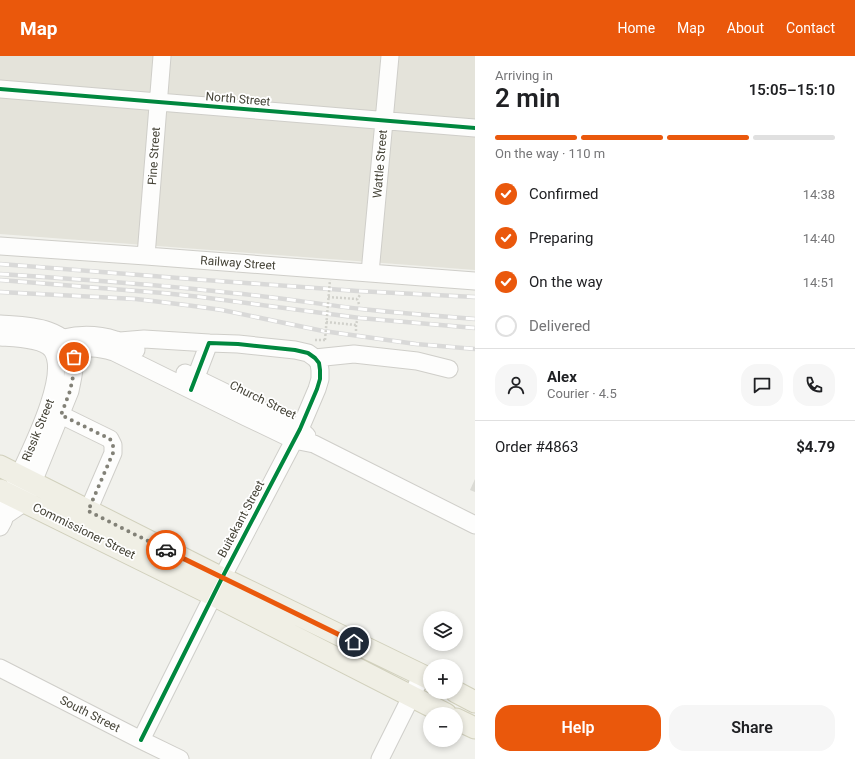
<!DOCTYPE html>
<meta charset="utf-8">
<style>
body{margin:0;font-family:Roboto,sans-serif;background:#f6f6f6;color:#202124;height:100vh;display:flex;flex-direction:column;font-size:15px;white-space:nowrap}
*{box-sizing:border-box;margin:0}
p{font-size:13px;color:#757577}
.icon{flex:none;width:22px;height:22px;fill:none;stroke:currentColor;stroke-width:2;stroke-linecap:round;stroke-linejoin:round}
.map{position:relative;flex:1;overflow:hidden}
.panel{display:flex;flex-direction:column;background:#fff;width:380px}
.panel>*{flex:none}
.controls{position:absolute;left:423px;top:555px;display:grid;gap:8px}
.controls a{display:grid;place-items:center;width:40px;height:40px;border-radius:50%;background:#fff;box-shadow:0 2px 6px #0003;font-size:20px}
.pin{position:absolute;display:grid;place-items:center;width:34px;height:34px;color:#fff;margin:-17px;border:2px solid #fff;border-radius:50%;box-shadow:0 1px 4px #0007}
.courier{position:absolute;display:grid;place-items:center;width:40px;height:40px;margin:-20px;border:3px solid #ea580c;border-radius:50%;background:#fff;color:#222;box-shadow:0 1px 5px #0007}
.headline em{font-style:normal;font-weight:600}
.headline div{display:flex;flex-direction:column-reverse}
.headline{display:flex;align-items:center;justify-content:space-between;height:68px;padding:0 20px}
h1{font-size:26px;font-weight:600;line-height:30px}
.bar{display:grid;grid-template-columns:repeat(4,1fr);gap:6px 4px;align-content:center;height:48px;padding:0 20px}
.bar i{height:5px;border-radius:3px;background:#e0e0e0}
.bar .active{background:#ea580c}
.bar p{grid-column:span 4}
.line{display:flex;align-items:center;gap:10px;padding:0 20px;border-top:1px solid #e0e0e0}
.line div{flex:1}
.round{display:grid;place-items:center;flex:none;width:42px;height:42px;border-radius:16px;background:#f6f6f6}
ol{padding:0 20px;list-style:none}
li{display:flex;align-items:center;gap:12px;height:44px}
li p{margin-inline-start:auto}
li .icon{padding:4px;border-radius:50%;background:#ea580c;color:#fff;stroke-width:4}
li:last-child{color:#757577}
li i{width:22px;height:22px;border:2px solid #e0e0e0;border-radius:50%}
.action{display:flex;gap:8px;margin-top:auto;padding:8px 20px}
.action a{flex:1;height:46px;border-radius:16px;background:#ea580c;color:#fff;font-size:16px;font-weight:600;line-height:46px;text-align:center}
.action a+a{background:#f6f6f6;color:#202124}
header{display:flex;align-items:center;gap:24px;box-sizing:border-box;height:56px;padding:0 20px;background:#ea580c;color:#fff}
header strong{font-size:19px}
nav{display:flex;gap:22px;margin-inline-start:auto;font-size:14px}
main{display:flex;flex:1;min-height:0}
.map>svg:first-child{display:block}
.residential{fill:#e4e3da}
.building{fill:#dadad4}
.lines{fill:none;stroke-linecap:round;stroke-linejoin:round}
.minor-casing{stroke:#cfcec9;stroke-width:19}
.major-casing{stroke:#d1d0bc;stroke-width:23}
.path{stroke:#d1d1cb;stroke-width:2.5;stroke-dasharray:2 2;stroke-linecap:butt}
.minor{stroke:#fdfdfc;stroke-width:17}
.major{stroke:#f0efe5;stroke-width:21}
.rail-casing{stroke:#d9d9d8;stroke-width:4.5}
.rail{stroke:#fff;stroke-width:3;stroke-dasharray:9;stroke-linecap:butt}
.path-bridge{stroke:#d1d1cb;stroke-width:2.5;stroke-dasharray:2 2;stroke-linecap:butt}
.cycleway-casing{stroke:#fff;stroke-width:6}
.cycleway{stroke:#00873e;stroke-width:4}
.done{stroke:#828177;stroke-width:4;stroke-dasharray:0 7.2}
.route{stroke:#ea580c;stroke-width:5}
.labels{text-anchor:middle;stroke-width:3.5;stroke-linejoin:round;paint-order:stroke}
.street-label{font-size:12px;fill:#464438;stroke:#fff}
</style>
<header>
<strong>Map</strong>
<nav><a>Home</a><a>Map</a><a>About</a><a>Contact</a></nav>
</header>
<main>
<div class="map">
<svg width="475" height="703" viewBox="0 0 475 703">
<rect width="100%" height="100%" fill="#f1f1ec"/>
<path class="residential" d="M 0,0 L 475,0 L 475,214 L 0,178 Z"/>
<path class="building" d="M 475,423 L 475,436 L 470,434 Z"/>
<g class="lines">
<g class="minor-casing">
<path id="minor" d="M 0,33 L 475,72
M 0,190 L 146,200 L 475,225
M 146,200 L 162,0
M 370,217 L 390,0
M 0,268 C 24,270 68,269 74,301 C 76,311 72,324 70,335 L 25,446 L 6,459
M 0,281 C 14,282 43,282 52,294 C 71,322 23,408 11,437 C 8,444 8,453 5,460 C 4,464 2,468 0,471
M 120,285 L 144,283 L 209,287
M 46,288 C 52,286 58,284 64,282 C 81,278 100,279 116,284 C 123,286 130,290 136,294
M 55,300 C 67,297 80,291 92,292 C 100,292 107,294 114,296 L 246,361 L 294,384 L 314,388 L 475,469
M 315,302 L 354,298 L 417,305 L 449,313
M 185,317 L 300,373 L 307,380
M 61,359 L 110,383 L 113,389 L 113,397 L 88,455
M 0,612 L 141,684 L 180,703
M 141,684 L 222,522 L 300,373 L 317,333 L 320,323 L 320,314 L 319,307 L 315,302 L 308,297 L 295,294 L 238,288 L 209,287 L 191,334
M 380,703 L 422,619"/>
</g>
<g class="major-casing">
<path id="major" d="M 0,410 L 222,522 L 430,623
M 0,434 L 213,539 L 446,658
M 456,636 L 475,646
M 456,663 L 475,672"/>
</g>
<path class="path" d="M 328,241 L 357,243
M 359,248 L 357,243 L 360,239
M 326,266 L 356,269
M 356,275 L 356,269 L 357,265
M 315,284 L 325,284"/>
<use href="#minor" class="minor"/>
<use href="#major" class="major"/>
<g class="rail-casing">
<path id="rail" d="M 0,208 L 191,223 L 357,235 L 475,241
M 0,218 C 77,223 155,228 232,237 C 275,241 318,248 361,253 C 399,257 437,260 475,263
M 0,224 L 163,237 L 201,241 L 360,262 L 475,272
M 0,236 L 136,243 L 186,249 L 222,254 L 323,275 L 416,288 L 475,293"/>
</g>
<use href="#rail" class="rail"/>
<path class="path-bridge" d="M 325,284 L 330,224"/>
<g class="cycleway-casing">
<path id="cycleway" d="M 0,33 L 475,72
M 141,684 L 222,522 L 300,373 L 317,333 L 320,323 L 320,314 L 319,307 L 315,302 L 308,297 L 295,294 L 238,288 L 209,287 L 191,334"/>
</g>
<use href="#cycleway" class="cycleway"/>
</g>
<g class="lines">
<path class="done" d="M 74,301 L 74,316 L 70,335 L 61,359 L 110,383 L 113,389 L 113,397 L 88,455 L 166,494"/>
<path class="route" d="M 166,494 L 354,586"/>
</g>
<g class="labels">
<g class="street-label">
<text transform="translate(238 43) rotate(5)" y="4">North Street</text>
<text transform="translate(154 100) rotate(-86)" y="4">Pine Street</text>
<text transform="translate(380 108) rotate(-85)" y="4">Wattle Street</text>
<text transform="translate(238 207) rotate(4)" y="4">Railway Street</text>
<text transform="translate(263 344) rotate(26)" y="4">Church Street</text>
<text transform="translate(38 374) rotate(-68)" y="4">Rissik Street</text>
<text transform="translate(241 463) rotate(-62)" y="4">Buitekant Street</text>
<text transform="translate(84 475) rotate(26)" y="4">Commissioner Street</text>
<text transform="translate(90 658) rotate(27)" y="4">South Street</text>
</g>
</g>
</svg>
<div class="controls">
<a><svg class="icon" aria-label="layers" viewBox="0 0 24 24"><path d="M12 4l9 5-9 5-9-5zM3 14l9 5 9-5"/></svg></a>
<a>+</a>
<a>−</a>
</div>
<div class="pin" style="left:74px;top:301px;background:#ea580c"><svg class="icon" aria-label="bag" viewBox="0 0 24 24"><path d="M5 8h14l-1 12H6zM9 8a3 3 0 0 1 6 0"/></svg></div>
<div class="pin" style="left:354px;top:586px;background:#1f2937"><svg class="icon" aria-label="home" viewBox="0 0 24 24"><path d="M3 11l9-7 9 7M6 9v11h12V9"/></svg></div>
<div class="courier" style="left:166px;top:494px"><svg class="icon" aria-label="car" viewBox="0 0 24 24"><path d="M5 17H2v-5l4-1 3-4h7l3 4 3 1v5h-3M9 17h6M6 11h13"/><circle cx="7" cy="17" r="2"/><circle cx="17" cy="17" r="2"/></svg></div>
</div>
<section class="panel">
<div class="headline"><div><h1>2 min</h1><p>Arriving in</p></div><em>15:05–15:10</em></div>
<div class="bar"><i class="active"></i><i class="active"></i><i class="active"></i><i></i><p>On the way · 110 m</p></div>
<ol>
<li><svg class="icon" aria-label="check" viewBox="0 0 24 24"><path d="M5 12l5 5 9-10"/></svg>Confirmed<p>14:38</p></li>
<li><svg class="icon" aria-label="check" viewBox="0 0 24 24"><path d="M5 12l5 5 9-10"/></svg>Preparing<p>14:40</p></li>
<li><svg class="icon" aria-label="check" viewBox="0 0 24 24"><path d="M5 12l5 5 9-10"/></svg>On the way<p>14:51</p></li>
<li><i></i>Delivered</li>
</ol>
<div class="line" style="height:72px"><a class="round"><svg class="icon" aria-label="person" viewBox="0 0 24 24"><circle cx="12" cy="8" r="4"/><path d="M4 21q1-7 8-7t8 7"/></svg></a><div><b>Alex</b><p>Courier · 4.5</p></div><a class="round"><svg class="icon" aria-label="chat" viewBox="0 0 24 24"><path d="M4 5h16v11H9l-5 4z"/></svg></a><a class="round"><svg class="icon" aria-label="phone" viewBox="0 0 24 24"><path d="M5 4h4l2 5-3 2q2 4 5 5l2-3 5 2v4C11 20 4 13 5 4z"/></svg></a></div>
<div class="line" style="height:52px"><div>Order #4863</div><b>$4.79</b></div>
<div class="action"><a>Help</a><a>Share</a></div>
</section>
</main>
